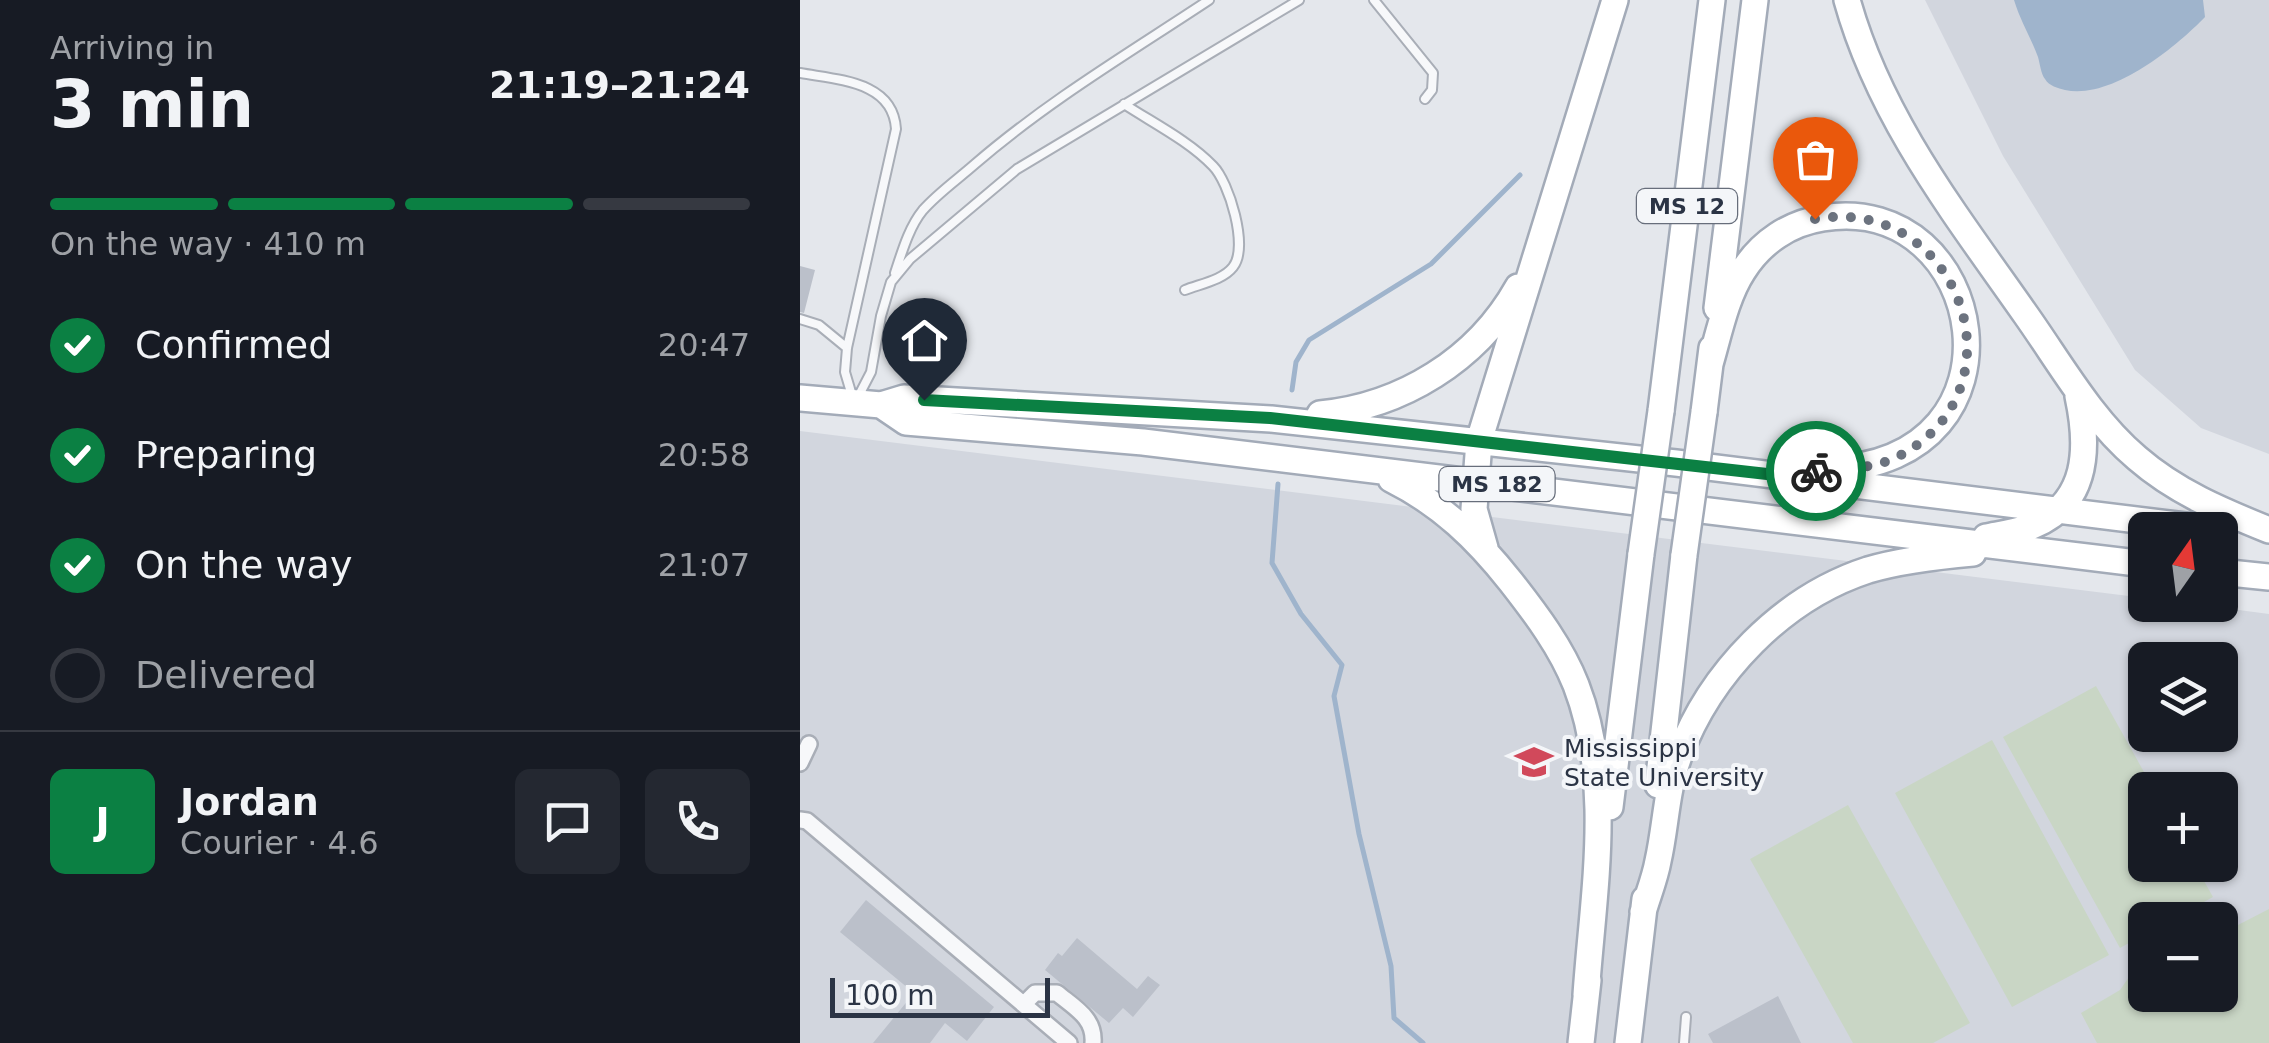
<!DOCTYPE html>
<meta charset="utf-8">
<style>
body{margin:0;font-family:"DejaVu Sans",sans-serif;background:#242831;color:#f1f3f6;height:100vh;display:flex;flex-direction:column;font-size:38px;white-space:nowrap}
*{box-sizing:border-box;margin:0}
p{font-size:32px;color:#9ea1a6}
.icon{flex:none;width:55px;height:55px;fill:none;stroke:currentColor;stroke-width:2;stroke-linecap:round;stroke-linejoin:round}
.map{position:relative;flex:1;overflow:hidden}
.panel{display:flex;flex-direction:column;background:#171b24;width:800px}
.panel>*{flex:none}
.needle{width:65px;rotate:14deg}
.buttons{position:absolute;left:1328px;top:512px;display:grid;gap:20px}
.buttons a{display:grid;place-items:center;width:110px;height:110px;border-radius:15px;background:#171b24;box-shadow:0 2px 8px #0004;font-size:50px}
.scale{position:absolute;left:30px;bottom:25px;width:220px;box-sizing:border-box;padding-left:10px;border:5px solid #2b3445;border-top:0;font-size:28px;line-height:35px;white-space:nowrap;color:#2b3445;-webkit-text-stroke:8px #f4f6f9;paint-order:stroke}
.pin{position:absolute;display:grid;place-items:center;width:85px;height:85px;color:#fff;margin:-102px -42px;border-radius:50% 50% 50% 0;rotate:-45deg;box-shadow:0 0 10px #0007}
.pin .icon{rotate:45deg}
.courier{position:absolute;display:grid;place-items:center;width:100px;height:100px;margin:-50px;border:8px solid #0b8043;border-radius:50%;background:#fff;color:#222;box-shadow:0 2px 12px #0007}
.overview em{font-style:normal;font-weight:600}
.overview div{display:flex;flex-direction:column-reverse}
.overview{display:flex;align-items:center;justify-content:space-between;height:170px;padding:0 50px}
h1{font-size:65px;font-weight:600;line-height:75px}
.bar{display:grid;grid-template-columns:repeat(4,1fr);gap:15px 10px;align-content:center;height:120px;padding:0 50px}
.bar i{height:12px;border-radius:8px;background:#363941}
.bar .current{background:#0b8043}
.bar p{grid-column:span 4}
.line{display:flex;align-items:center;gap:25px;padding:0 50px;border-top:2px solid #363941}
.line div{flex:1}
.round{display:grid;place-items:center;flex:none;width:105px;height:105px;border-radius:15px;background:#242831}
ol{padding:0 50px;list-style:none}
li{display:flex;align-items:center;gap:30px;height:110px}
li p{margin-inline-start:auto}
li .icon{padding:10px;border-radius:50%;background:#0b8043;color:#fff;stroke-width:4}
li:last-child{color:#9ea1a6}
li i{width:55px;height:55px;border:5px solid #363941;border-radius:50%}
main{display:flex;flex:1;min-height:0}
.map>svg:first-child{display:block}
.built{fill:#d2d6de;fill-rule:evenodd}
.green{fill:#c9d6c5}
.water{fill:#9fb4cc}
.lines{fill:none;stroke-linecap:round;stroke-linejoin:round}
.stream{stroke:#9fb4cc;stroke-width:5}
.building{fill:#bbc0ca}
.lane-casing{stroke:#a9aeb7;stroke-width:12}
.street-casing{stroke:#a9aeb7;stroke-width:20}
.primary-casing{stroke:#a3abb8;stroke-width:30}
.lane{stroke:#f7f8fa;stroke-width:8}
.street{stroke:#f7f8fa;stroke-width:15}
.primary{stroke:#fff;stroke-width:25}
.primary-bridge-casing{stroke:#a3abb8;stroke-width:30;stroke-linecap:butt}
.primary-bridge{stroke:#fff;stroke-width:25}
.done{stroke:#6c737f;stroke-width:10;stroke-dasharray:0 18}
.route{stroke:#0b8043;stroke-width:12}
.labels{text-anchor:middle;stroke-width:8;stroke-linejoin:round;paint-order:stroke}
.shield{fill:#f4f6f9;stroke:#676e7b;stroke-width:2.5}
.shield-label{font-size:22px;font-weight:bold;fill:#2b3445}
.poi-label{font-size:25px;fill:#2b3445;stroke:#f4f6f9;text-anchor:start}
</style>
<main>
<section class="panel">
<div class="overview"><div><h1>3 min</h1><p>Arriving in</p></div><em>21:19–21:24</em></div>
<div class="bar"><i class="current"></i><i class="current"></i><i class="current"></i><i></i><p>On the way · 410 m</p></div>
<ol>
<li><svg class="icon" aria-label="check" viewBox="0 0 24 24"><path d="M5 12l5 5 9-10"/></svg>Confirmed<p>20:47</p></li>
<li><svg class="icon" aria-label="check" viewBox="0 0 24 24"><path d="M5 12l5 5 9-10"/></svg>Preparing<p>20:58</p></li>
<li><svg class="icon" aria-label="check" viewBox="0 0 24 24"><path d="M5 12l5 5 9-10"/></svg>On the way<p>21:07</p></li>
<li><i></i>Delivered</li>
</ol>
<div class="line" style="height:180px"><b class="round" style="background:#0b8043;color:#fff">J</b><div><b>Jordan</b><p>Courier · 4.6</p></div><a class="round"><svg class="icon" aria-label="chat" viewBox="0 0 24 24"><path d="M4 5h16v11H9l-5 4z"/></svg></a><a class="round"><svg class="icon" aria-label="phone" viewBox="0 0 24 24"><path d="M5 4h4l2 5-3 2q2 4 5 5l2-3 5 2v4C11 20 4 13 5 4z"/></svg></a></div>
</section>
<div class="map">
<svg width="1469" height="1043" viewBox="0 0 1469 1043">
<rect width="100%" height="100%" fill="#e4e7ec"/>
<path class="built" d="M 1125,0 L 1469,0 L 1469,454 L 1401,428 L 1335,370 L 1203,156 Z
M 0,431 L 1345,598 L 1345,605 L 1401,605 L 1469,614 L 1469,1043 L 0,1043 ZM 1345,660 L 1420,660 L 1420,735 L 1345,735 ZM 1345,790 L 1420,790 L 1420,865 L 1345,865 ZM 1345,920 L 1420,920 L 1420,995 L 1345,995 Z"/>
<path class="green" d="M 1296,686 L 1354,790 L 1345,790 L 1345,865 L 1395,865 L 1413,897 L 1371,920 L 1345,920 L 1345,934 L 1320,948 L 1203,737 Z
M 1192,740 L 1309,955 L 1212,1007 L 1095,793 Z
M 1048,805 L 1170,1023 L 1133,1043 L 1053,1043 L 950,859 Z
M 1469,909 L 1469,1043 L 1297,1043 L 1281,1013 L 1320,990 L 1345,954 L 1345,995 L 1420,995 L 1420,925 L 1438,925 Z"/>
<path class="water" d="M 1214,0 L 1403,0 L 1405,17 C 1375,48 1311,100 1265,90 C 1258,88 1249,86 1245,79 C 1241,74 1240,64 1238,57 C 1231,38 1220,20 1214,0 Z"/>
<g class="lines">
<path class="stream" d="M 492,390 L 496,362 L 509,340 L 631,264 L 720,175
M 478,484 L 472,563 L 501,614 L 542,665 L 534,696 L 559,834 L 591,966 L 594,1018 L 623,1043"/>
</g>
<path class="building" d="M 0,266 L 15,270 L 4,313 L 0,312 Z
M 66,900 L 194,1007 L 167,1041 L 145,1023 L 130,1043 L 73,1043 L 114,993 L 40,932 Z
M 277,938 L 337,989 L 348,976 L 360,985 L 333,1017 L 323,1008 L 309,1023 L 245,970 L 258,953 L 262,956 Z
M 978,996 L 1001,1043 L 913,1043 L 908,1034 Z"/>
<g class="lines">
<g class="lane-casing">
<path id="lane" d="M 574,0 L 633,73 L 632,90 L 625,99
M 0,73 C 38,80 93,81 96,129 L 47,348 L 45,372 L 53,399
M 324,104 C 353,123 389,141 413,166 C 429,182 449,247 433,267 C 423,280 400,284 385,290
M 95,273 C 102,252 109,227 123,210 C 138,193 158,179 175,164 C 248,101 329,53 409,0
M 0,319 L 19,325 L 47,348
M 57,399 L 71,372 L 81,316 L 91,282 L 110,259 L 217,169 L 499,0
M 884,1043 L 886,1017"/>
</g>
<g class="street-casing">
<path id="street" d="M 0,763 L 9,744
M 0,820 L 7,821 L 269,1043
M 224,1004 L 235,993 L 257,993 C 275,1008 295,1018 293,1043"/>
</g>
<g class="primary-casing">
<path id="primary" d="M 1047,0 C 1080,119 1156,215 1226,315 C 1260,363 1291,419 1337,458 C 1376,492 1422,511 1469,530
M 917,308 L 955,0
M 910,364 C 919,333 926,297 943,271 C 961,242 990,223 1023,218 C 1188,191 1236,462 1030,469
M 0,398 L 81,405 L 104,398 L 471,419 L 876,463 L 1418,530
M 81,405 L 106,422 L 343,442 L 1345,564
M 861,411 L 912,0
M 904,412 L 912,348
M 520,414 C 602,406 677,360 718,287
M 591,479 C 641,504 677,539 711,582 C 736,614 761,647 776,685 C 814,783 793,893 786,995
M 1186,537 C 1201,534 1218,532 1232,526 C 1289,503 1289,447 1278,396
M 685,548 L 674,509 L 679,441 L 815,0
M 1420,572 L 1469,577
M 858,785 L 884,555
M 810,807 L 841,554
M 843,912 C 848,895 855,878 858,861 C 866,826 866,790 879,756 C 910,673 982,598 1068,570 C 1102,560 1138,556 1173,553
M 781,1043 L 788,980
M 828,1043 L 845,899"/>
</g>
<use href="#lane" class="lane"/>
<use href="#street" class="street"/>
<use href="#primary" class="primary"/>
<g class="primary-bridge-casing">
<path id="primary-bridge" d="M 841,554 L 861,411
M 884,555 L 904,412"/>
</g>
<use href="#primary-bridge" class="primary-bridge"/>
</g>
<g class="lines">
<path class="done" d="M 1015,219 C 1159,194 1228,389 1099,456 C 1073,470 1044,468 1016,471"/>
<path class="route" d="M 124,400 L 470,418 L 976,475 L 1016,471"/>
</g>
<defs>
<g id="university-bare" transform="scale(3)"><path d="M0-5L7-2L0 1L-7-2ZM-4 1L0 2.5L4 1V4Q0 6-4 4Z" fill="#d1495b" stroke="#f4f6f9" stroke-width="2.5" paint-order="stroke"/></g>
</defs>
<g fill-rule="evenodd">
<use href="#university-bare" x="734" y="762"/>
</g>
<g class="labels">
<g class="shield">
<rect x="837" y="189" width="100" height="34" rx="8"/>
<rect x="639.5" y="467" width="115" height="34" rx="8"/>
</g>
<g class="shield-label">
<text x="887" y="214">MS 12</text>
<text x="697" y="492">MS 182</text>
</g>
<g class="poi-label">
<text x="764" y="757">Mississippi<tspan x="764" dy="29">State University</tspan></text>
</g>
</g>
</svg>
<div class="buttons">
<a><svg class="needle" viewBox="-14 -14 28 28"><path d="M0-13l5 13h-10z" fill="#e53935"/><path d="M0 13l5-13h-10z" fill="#9ea1a6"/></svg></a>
<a><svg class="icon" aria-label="layers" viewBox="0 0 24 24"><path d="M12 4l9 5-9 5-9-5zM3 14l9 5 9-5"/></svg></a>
<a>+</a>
<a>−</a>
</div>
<div class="scale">100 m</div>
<div class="pin" style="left:1015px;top:219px;background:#ea580c"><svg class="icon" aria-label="bag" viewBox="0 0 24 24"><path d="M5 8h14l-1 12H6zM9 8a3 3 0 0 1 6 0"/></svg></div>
<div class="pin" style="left:124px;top:400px;background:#1f2937"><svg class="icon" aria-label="home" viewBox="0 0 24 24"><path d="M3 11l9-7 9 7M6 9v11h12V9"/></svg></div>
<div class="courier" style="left:1016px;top:471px"><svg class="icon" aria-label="bike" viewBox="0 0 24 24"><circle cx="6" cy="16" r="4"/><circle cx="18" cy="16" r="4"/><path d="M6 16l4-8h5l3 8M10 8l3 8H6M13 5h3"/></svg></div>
</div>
</main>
